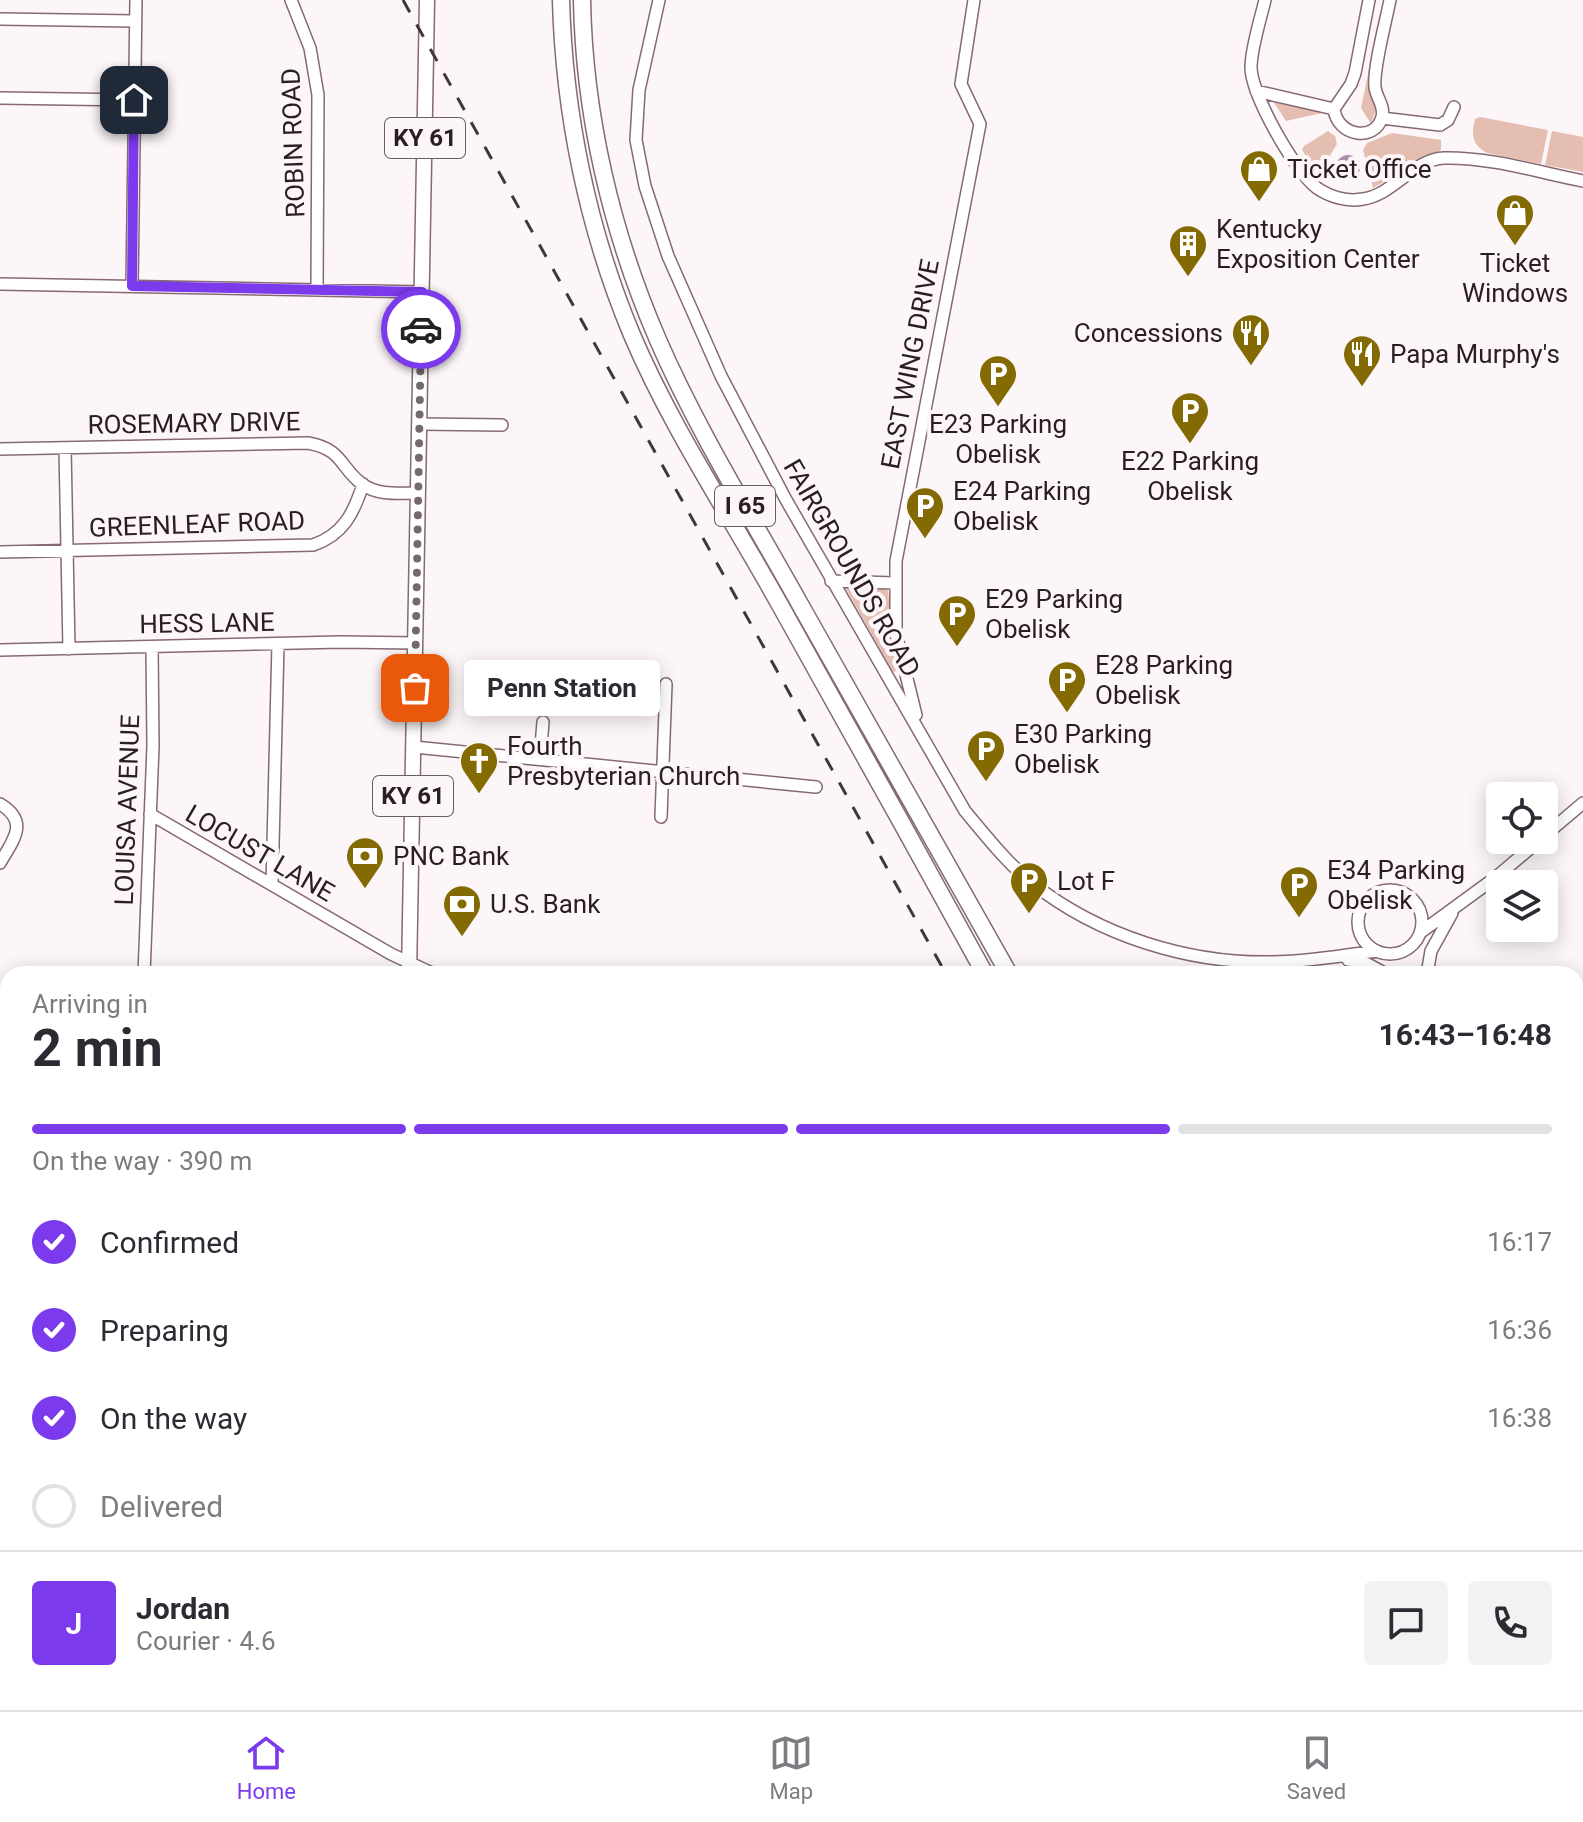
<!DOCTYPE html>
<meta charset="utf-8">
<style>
body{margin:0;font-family:Roboto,sans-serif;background:#f2f2f3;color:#2b2b33;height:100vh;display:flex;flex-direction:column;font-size:30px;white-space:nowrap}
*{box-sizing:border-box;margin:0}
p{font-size:26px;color:#7c7c81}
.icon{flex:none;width:44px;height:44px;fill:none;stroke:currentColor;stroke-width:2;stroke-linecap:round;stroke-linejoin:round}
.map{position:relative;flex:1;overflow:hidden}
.details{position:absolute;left:0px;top:966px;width:1584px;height:744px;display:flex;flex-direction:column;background:#fff;border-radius:24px 24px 0 0;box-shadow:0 4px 20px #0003}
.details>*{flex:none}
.tools{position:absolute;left:1486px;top:782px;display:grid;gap:16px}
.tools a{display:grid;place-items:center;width:72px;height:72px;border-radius:8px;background:#fff;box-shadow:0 4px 20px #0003;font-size:40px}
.pin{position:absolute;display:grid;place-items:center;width:68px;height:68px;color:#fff;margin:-34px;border-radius:16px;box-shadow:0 4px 12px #0006}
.courier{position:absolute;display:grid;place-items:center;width:80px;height:80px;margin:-40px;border:6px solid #7c3aed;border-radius:50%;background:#fff;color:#222;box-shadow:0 2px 10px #0007}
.bubble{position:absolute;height:56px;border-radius:8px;background:#fff;box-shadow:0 4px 20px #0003;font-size:26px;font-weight:700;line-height:56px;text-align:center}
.summary em{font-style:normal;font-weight:700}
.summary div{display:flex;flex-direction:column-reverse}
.summary{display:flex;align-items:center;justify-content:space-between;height:136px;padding:0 32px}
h1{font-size:52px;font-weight:700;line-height:60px}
.bar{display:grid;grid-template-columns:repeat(4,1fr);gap:12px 8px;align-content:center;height:96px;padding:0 32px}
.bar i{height:10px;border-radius:6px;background:#e1e1e2}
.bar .selected{background:#7c3aed}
.bar p{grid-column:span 4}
.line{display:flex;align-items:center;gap:20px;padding:0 32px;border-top:2px solid #e1e1e2}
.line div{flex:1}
.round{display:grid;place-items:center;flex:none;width:84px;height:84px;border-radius:8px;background:#f2f2f3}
ol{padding:0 32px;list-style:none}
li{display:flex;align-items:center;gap:24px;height:88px}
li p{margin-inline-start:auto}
li .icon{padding:8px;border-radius:50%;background:#7c3aed;color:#fff;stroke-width:4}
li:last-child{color:#7c7c81}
li i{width:44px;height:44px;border:4px solid #e1e1e2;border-radius:50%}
.tab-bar{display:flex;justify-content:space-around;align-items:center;height:112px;border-top:2px solid #e1e1e2;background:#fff;font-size:22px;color:#7c7c81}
.tab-bar a{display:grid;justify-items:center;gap:4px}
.tab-bar .selected{color:#7c3aed}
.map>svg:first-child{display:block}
.green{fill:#e5beb2}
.water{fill:#aa8fab}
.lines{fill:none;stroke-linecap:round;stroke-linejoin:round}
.minor-casing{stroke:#866971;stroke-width:14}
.major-casing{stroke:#866971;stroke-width:17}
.highway-casing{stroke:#866971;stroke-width:19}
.minor{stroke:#fff;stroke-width:11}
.major{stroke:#fff;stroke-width:14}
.highway{stroke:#fff;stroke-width:16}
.rail{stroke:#413639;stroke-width:3;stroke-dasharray:14 14;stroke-linecap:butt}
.done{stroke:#746a6c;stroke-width:8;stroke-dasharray:0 14.4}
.route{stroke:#7c3aed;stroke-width:10}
.labels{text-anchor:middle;stroke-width:8;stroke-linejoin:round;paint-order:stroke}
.shield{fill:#fdf6f8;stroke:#695f62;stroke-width:2}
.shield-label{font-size:24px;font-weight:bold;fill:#2a1e21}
.street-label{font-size:26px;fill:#2a1e21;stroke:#fdf6f8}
.poi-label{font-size:26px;fill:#2a1e21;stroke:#fdf6f8;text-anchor:start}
</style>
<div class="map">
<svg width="1583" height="1710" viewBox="0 0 1583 1710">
<rect width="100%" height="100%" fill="#fdf6f8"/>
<path class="green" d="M 1369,69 L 1370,91 L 1376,109 L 1371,124 L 1361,108 Z
M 1273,101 L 1316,111 L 1322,113 L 1286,121 Z
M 1480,117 L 1548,130 L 1541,164 L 1487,153 C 1472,145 1471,135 1475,119 Z
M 1328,131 L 1335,136 L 1337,144 L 1320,172 L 1316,172 L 1302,150 L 1304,146 Z
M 1552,131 L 1583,137 L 1583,172 L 1545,165 Z
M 1392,133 L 1441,140 L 1441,150 L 1373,188 L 1363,150 L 1367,143 Z
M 848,585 L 883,587 L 888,591 L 896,671 L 893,672 L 845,587 Z
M 1576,1585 L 1583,1591 L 1583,1710 L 1576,1702 Z
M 410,1702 L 762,1702 L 762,1710 L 410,1710 Z"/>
<path class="water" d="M1336 167a12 12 0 1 1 24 0a12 12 0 1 1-24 0Z"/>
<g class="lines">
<g class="minor-casing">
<path id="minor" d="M 291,0 L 310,48 L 318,95 L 317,288
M 659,0 L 639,90 L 636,140 L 645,186 L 668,256 L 721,376 L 785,498 L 965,811 C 986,836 1007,863 1032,883 C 1099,936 1189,964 1273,962 C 1308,962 1343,955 1377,951
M 1265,0 C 1260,21 1252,45 1251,66 C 1250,93 1295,172 1317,188 C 1330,197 1347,202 1363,199 C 1393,195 1414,159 1444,158 C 1490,157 1538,172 1583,181
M 1369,0 L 1355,73 L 1351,84 L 1334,109 C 1337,136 1375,143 1382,117 C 1385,105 1376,98 1375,87 C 1373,68 1386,21 1390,0
M 0,19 L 135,21
M 1256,91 L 1334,109
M 0,98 L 134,100
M 1382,118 L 1440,125 L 1448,120 L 1454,107
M 0,284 L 422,292
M 132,286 L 136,0
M 420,424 L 502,425
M 65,448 L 69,649
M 0,449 L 308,443 C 343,449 340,468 362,484 C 378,496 400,493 418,493
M 0,552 L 313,545 C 343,535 354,513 363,484
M 831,581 L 894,583
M 0,650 L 340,642 L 416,643
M 916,715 L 896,634 L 896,561 L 980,124 L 961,84 L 974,0
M 414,747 L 816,787
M 540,758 L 543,722
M 0,804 C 30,822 13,840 0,863
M 150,814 L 391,954 L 434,974
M 661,817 L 666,684
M 1544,836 L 1583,803
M 272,885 L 278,644
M1358 922a32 32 0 1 1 64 0a32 32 0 1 1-64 0Z
M 1421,932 L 1495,878 L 1540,840
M 1348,960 L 1364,962 L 1386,974
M 144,974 L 153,746 L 152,647
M 1427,974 L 1431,951 L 1452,913
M 2,1006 L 8,1006
M 1576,1087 L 1583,1087
M 1576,1126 L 1583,1125
M 0,1186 L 8,1186
M 0,1302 L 8,1303
M 0,1494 L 8,1494
M 0,1609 L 8,1609
M 243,1702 L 243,1710
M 939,1702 L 939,1710
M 18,1710 L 19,1702
M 1144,1710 L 1145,1702
M 1250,1710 L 1254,1702
M 1368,1710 L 1372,1702"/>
</g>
<g class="major-casing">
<path id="major" d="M 409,974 L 427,0
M 394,1710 L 394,1702"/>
</g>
<g class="highway-casing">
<path id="highway" d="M 561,0 C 564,114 588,230 632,335 C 672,429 730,515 780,605 C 849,727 917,851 985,974
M 582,0 C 584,116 612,234 658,340 C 698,432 752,518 801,606 C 870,729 940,851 1009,974
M 1576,1515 L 1583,1519
M 1576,1544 L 1583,1550
M 1576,1567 L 1583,1572
M 1565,1702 L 1575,1710"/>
</g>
<use href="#minor" class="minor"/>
<use href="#major" class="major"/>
<use href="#highway" class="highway"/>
<path class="rail" d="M 403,0 L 946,974
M 1499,1702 L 1509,1710"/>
</g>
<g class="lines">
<path class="done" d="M 415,688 L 421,329"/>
<path class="route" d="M 134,100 L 132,286 L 422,292 L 421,329"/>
</g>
<defs>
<g id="shop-pin" transform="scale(2)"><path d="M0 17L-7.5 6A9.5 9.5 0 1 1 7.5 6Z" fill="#836a03" stroke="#fdf6f8"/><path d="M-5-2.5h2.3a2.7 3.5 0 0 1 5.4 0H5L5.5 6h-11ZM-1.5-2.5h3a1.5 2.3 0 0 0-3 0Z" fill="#fff"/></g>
<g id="building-pin" transform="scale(2)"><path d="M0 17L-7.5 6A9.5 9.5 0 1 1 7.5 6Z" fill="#836a03" stroke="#fdf6f8"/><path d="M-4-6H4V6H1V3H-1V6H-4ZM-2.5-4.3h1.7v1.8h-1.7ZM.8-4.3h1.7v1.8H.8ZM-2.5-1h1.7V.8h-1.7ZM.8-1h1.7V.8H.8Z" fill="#fff"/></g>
<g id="restaurant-pin" transform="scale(2)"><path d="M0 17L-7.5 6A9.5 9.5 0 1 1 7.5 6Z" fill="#836a03" stroke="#fdf6f8"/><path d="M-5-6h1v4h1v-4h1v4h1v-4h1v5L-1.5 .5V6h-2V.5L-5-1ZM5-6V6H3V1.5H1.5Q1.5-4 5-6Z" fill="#fff"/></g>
<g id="parking-pin" transform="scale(2)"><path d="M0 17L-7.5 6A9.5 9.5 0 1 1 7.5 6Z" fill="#836a03" stroke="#fdf6f8"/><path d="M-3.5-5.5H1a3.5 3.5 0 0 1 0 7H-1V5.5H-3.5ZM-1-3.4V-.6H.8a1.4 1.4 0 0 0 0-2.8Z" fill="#fff"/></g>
<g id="church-pin" transform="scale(2)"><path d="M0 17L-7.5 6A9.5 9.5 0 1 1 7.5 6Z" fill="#836a03" stroke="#fdf6f8"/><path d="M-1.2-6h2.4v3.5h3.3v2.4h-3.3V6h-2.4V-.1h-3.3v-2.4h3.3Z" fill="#fff"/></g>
<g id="bank-pin" transform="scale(2)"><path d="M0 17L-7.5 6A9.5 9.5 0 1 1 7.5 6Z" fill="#836a03" stroke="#fdf6f8"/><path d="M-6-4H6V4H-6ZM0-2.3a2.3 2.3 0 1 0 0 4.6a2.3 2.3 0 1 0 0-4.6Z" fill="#fff"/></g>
</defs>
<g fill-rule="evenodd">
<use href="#shop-pin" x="1259" y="169"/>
<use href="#shop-pin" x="1515" y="213"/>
<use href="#building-pin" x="1188" y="244"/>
<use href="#restaurant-pin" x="1251" y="333"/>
<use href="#restaurant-pin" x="1362" y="354"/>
<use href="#parking-pin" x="998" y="374"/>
<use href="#parking-pin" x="1190" y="411"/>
<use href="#parking-pin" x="925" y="506"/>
<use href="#parking-pin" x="957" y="614"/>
<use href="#parking-pin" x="1067" y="680"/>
<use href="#parking-pin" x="986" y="749"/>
<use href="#church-pin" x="479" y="761"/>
<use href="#bank-pin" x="365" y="856"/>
<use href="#parking-pin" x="1029" y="881"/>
<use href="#parking-pin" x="1299" y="885"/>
<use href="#bank-pin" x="462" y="904"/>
</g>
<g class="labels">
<g class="shield">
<rect x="385" y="118" width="80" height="40" rx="6"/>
<rect x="715" y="486" width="60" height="40" rx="6"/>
<rect x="373" y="776" width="80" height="40" rx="6"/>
</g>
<g class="shield-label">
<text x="425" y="146">KY 61</text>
<text x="745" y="514">I 65</text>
<text x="413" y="804">KY 61</text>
</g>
<g class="street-label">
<text transform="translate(293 143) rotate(-92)" y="9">ROBIN ROAD</text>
<text transform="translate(910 364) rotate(-79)" y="9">EAST WING DRIVE</text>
<text transform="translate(194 423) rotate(-1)" y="9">ROSEMARY DRIVE</text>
<text transform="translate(197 524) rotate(-2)" y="9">GREENLEAF ROAD</text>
<text transform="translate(852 568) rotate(60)" y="9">FAIRGROUNDS ROAD</text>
<text transform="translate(207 623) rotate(-1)" y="9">HESS LANE</text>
<text transform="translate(127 810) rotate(-88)" y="9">LOUISA AVENUE</text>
<text transform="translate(260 853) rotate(30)" y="9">LOCUST LANE</text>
</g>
<g class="poi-label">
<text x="1287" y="178">Ticket Office</text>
<text x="1216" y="238">Kentucky<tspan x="1216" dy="30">Exposition Center</tspan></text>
<text x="1515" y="272" text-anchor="middle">Ticket<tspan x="1515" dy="30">Windows</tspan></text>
<text x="1223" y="342" text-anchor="end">Concessions</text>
<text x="1390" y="363">Papa Murphy's</text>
<text x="998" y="433" text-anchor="middle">E23 Parking<tspan x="998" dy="30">Obelisk</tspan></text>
<text x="1190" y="470" text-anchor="middle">E22 Parking<tspan x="1190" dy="30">Obelisk</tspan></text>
<text x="953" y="500">E24 Parking<tspan x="953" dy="30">Obelisk</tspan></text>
<text x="985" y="608">E29 Parking<tspan x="985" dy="30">Obelisk</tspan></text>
<text x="1095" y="674">E28 Parking<tspan x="1095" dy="30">Obelisk</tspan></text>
<text x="1014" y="743">E30 Parking<tspan x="1014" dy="30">Obelisk</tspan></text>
<text x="507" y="755">Fourth<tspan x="507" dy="30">Presbyterian Church</tspan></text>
<text x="393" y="865">PNC Bank</text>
<text x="1327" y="879">E34 Parking<tspan x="1327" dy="30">Obelisk</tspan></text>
<text x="1057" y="890">Lot F</text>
<text x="490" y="913">U.S. Bank</text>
</g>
</g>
</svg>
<div class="tools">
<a><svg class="icon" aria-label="locate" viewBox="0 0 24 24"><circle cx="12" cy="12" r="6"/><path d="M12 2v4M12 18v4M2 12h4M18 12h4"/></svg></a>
<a><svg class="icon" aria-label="layers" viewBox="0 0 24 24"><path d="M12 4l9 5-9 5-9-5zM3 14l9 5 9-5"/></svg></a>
</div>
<div class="pin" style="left:415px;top:688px;background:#ea580c"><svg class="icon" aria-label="bag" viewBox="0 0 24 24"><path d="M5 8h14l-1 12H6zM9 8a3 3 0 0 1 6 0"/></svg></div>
<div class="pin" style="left:134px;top:100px;background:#1f2937"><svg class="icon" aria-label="home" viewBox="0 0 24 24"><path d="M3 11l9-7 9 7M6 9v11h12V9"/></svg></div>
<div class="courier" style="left:421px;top:329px"><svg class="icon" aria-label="car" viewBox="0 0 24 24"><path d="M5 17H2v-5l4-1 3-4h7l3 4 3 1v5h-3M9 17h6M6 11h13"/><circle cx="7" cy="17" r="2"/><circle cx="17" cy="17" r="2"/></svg></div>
<div class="bubble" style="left:464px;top:660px;width:196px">Penn Station</div>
<section class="details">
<div class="summary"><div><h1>2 min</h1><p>Arriving in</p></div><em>16:43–16:48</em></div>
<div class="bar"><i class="selected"></i><i class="selected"></i><i class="selected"></i><i></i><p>On the way · 390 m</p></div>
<ol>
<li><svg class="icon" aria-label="check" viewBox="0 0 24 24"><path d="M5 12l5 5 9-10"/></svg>Confirmed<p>16:17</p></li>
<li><svg class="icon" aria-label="check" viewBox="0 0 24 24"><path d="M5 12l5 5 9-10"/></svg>Preparing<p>16:36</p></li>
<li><svg class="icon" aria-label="check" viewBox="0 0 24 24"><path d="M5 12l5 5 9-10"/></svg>On the way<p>16:38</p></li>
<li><i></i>Delivered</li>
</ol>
<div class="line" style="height:144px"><b class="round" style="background:#7c3aed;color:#fff">J</b><div><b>Jordan</b><p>Courier · 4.6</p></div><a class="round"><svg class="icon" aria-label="chat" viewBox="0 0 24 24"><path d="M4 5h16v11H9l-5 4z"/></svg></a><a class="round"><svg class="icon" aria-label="phone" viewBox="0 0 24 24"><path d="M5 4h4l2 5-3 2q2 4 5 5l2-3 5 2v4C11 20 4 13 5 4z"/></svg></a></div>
</section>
</div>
<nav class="tab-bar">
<a class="selected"><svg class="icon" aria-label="home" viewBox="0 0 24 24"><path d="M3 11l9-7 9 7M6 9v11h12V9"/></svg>Home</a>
<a><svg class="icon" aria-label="map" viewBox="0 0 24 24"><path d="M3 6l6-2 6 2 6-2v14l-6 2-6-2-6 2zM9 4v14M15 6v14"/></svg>Map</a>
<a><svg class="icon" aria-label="saved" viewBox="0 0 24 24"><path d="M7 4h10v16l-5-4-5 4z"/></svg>Saved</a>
</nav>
